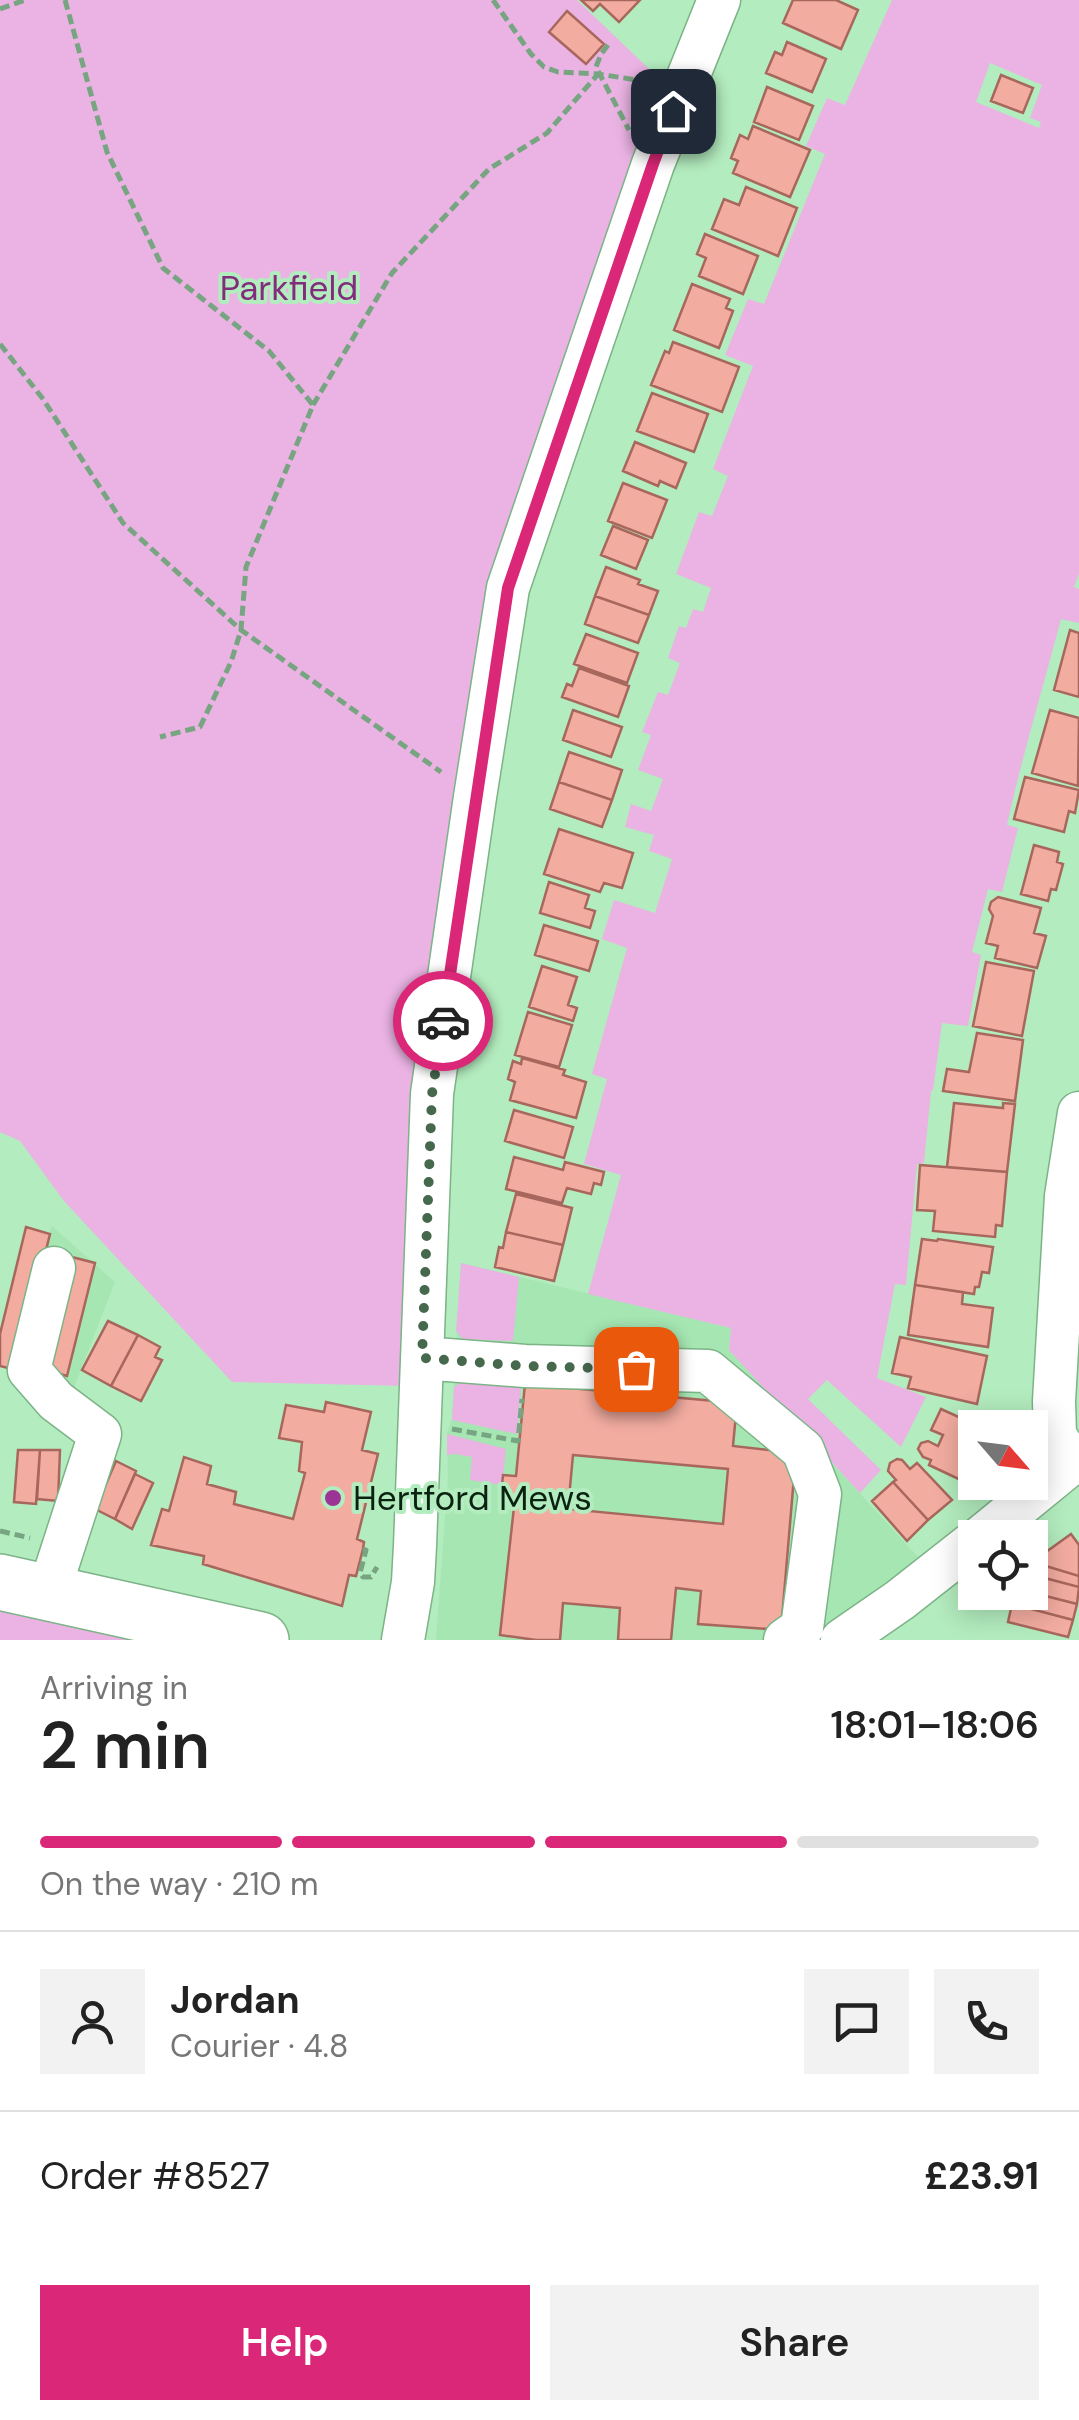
<!DOCTYPE html>
<meta charset="utf-8">
<style>
body{margin:0;font-family:"DM Sans",sans-serif;background:#f2f2f2;color:#222;height:100vh;display:flex;flex-direction:column;font-size:38px;white-space:nowrap}
*{box-sizing:border-box;margin:0}
p{font-size:32px;color:#767676}
.icon{flex:none;width:55px;height:55px;fill:none;stroke:currentColor;stroke-width:2;stroke-linecap:round;stroke-linejoin:round}
.map{position:relative;height:1640px;overflow:hidden}
.details{display:flex;flex-direction:column;background:#fff;flex:1}
.details>*{flex:none}
.needle{width:65px;rotate:118deg}
.buttons{position:absolute;left:958px;top:1410px;display:grid;gap:20px}
.buttons a{display:grid;place-items:center;width:90px;height:90px;border-radius:0px;background:#fff;box-shadow:0 5px 25px #0003;font-size:50px}
.pin{position:absolute;display:grid;place-items:center;width:85px;height:85px;color:#fff;margin:-42px;border-radius:20px;box-shadow:0 5px 15px #0006}
.courier{position:absolute;display:grid;place-items:center;width:100px;height:100px;margin:-50px;border:8px solid #db2777;border-radius:50%;background:#fff;color:#222;box-shadow:0 2px 12px #0007}
.headline em{font-style:normal;font-weight:600}
.headline div{display:flex;flex-direction:column-reverse}
.headline{display:flex;align-items:center;justify-content:space-between;height:170px;padding:0 40px}
h1{font-size:65px;font-weight:600;line-height:75px}
.bar{display:grid;grid-template-columns:repeat(4,1fr);gap:15px 10px;align-content:center;height:120px;padding:0 40px}
.bar i{height:12px;border-radius:8px;background:#e0e0e0}
.bar .selected{background:#db2777}
.bar p{grid-column:span 4}
.line{display:flex;align-items:center;gap:25px;padding:0 40px;border-top:2px solid #e0e0e0}
.line div{flex:1}
.round{display:grid;place-items:center;flex:none;width:105px;height:105px;border-radius:0px;background:#f2f2f2}
.action{display:flex;gap:20px;margin-top:auto;padding:20px 40px}
.action a{flex:1;height:115px;border-radius:0px;background:#db2777;color:#fff;font-size:40px;font-weight:600;line-height:115px;text-align:center}
.action a+a{background:#f2f2f2;color:#222}
.map>svg:first-child{display:block}
.built{fill:#a5e6b2}
.green{fill:#eab3e3;fill-rule:evenodd}
.building{fill:#f3aca0;stroke:#a8675c;stroke-width:2.5;fill-rule:evenodd}
.lines{fill:none;stroke-linecap:round;stroke-linejoin:round}
.minor-casing{stroke:#7cb387;stroke-width:45}
.major-casing{stroke:#7cb387;stroke-width:58}
.path{stroke:#78a581;stroke-width:5;stroke-dasharray:10 5;stroke-linecap:butt}
.minor{stroke:#fff;stroke-width:42}
.major{stroke:#fff;stroke-width:55}
.done{stroke:#46694e;stroke-width:10;stroke-dasharray:0 18}
.route{stroke:#db2777;stroke-width:12}
.poi-dot{fill:#9c3496;stroke:#b3ecbe;stroke-width:4}
.labels{text-anchor:middle;stroke-width:8;stroke-linejoin:round;paint-order:stroke}
.park-label{font-size:35px;fill:#822c7c;stroke:#b3ecbe}
.poi-label{font-size:35px;fill:#0b2211;stroke:#b3ecbe;text-anchor:start}
</style>
<div class="map">
<svg width="1079" height="1640" viewBox="0 0 1079 1640">
<rect width="100%" height="100%" fill="#b3ecbe"/>
<path class="built" d="M 52,1226 L 115,1282 L 71,1395 L 0,1334 L 26,1227 L 49,1234 Z
M 461,1263 L 731,1328 L 729,1350 L 919,1558 L 806,1640 L 436,1640 L 448,1477 L 447,1434 L 452,1419 Z"/>
<path class="green" d="M 0,0 L 577,0 L 667,86 L 527,486 L 409,1386 L 232,1382 L 64,1201 L 20,1141 L 0,1132 Z
M 892,0 L 1079,0 L 1079,574 L 1074,587 L 1079,589 L 1079,623 L 1061,619 C 1043,688 1022,756 1007,825 L 1018,828 L 1002,892 L 988,889 L 972,952 L 981,955 L 968,1026 L 942,1023 L 933,1090 L 931,1091 L 924,1163 L 917,1164 L 906,1285 L 895,1284 L 877,1378 L 926,1397 L 901,1447 L 827,1380 L 808,1399 L 881,1470 L 860,1493 L 729,1350 L 731,1328 L 588,1294 L 621,1175 L 584,1164 L 607,1079 L 592,1074 L 627,948 L 602,939 L 614,900 L 655,913 L 672,859 L 649,851 L 654,835 L 625,827 L 631,804 L 651,811 L 663,779 L 638,770 L 651,735 L 642,732 L 658,692 L 668,695 L 680,663 L 668,658 L 679,626 L 686,628 L 693,609 L 703,612 L 711,588 L 676,574 L 699,512 L 712,516 L 728,476 L 713,469 L 753,366 L 725,355 L 748,299 L 764,304 L 825,154 L 806,146 L 827,98 L 845,105 ZM 990,63 L 1042,85 L 1030,118 L 1041,122 L 1039,128 L 976,102 Z
M 461,1263 L 519,1277 L 513,1341 L 463,1339 L 456,1331 Z
M 464,1380 L 521,1386 L 517,1434 L 452,1420 L 454,1387 Z
M 447,1434 L 506,1449 L 502,1485 L 470,1480 L 472,1457 L 455,1454 L 447,1455 Z
M 0,1605 L 161,1640 L 0,1640 Z"/>
<path class="building" d="M 581,0 L 640,0 L 619,22 L 600,4 L 593,11 Z
M 793,0 L 836,0 L 858,10 L 841,49 L 783,23 Z
M 567,11 L 604,44 L 586,64 L 549,32 Z
M 787,42 L 826,59 L 812,92 L 766,73 L 775,52 L 782,55 Z
M 1001,75 L 1033,88 L 1023,113 L 991,101 Z
M 767,87 L 813,106 L 799,140 L 754,122 Z
M 753,126 L 810,150 L 790,197 L 733,173 L 738,161 L 731,158 L 740,135 L 748,139 Z
M 746,187 L 797,208 L 778,256 L 712,229 L 724,199 L 739,205 Z
M 705,234 L 758,256 L 743,294 L 699,276 L 706,258 L 697,254 Z
M 692,284 L 730,299 L 726,308 L 733,311 L 719,348 L 674,330 Z
M 673,342 L 739,367 L 722,412 L 651,385 L 665,351 L 669,353 Z
M 652,393 L 708,414 L 694,452 L 637,431 Z
M 635,442 L 686,463 L 676,488 L 660,481 L 658,486 L 623,471 Z
M 623,483 L 667,500 L 652,538 L 608,521 Z
M 613,526 L 648,540 L 636,569 L 601,555 Z
M 606,567 L 640,580 L 638,584 L 658,591 L 649,615 L 595,596 Z
M 595,596 L 649,615 L 638,643 L 585,624 Z
M 1070,630 L 1079,633 L 1079,697 L 1054,690 Z
M 586,634 L 638,653 L 627,683 L 574,664 Z
M 579,668 L 629,686 L 618,717 L 562,697 L 567,684 L 572,686 Z
M 573,710 L 622,727 L 611,757 L 563,740 Z
M 1050,710 L 1079,718 L 1078,786 L 1032,773 Z
M 569,752 L 622,770 L 612,800 L 559,782 Z
M 1025,777 L 1079,790 L 1075,813 L 1069,811 L 1064,832 L 1014,819 Z
M 559,782 L 612,800 L 602,827 L 550,809 Z
M 559,829 L 633,853 L 622,888 L 604,883 L 600,892 L 544,874 Z
M 1034,845 L 1059,852 L 1057,862 L 1063,864 L 1056,890 L 1051,889 L 1048,901 L 1021,894 Z
M 549,882 L 589,895 L 585,908 L 595,911 L 590,928 L 540,913 Z
M 998,897 L 1041,908 L 1034,933 L 1046,936 L 1037,968 L 995,958 L 998,946 L 986,943 L 993,916 L 989,909 L 991,902 Z
M 544,925 L 598,941 L 589,971 L 535,955 Z
M 986,962 L 1034,971 L 1022,1036 L 973,1026 Z
M 542,966 L 577,977 L 568,1005 L 577,1008 L 573,1021 L 529,1007 Z
M 528,1012 L 572,1025 L 559,1067 L 515,1055 Z
M 977,1033 L 1023,1040 L 1015,1101 L 943,1091 L 947,1069 L 969,1072 Z
M 522,1058 L 565,1070 L 563,1075 L 586,1082 L 576,1118 L 510,1100 L 515,1082 L 508,1079 L 513,1061 L 521,1064 Z
M 954,1103 L 1003,1108 L 1003,1103 L 1015,1104 L 1007,1172 L 947,1167 Z
M 514,1110 L 573,1127 L 564,1158 L 505,1141 Z
M 514,1157 L 563,1170 L 565,1162 L 604,1172 L 601,1185 L 594,1183 L 591,1194 L 567,1188 L 562,1203 L 506,1189 Z
M 920,1165 L 1007,1172 L 1002,1226 L 996,1225 L 995,1237 L 933,1231 L 935,1211 L 917,1210 Z
M 516,1194 L 572,1208 L 563,1245 L 506,1232 Z
M 26,1227 L 50,1234 L 16,1370 L 0,1366 L 0,1334 Z
M 506,1232 L 563,1245 L 554,1281 L 495,1267 L 499,1247 L 503,1248 Z
M 922,1239 L 937,1241 L 938,1239 L 993,1247 L 989,1273 L 982,1272 L 979,1287 L 975,1287 L 974,1294 L 915,1285 Z
M 72,1257 L 95,1263 L 67,1376 L 45,1370 Z
M 915,1285 L 963,1292 L 962,1304 L 993,1308 L 988,1347 L 908,1335 Z
M 108,1321 L 138,1335 L 111,1386 L 82,1370 Z
M 138,1335 L 160,1347 L 155,1357 L 162,1360 L 141,1401 L 111,1386 Z
M 900,1337 L 987,1356 L 977,1404 L 908,1388 L 911,1377 L 892,1373 Z
M 525,1384 L 737,1403 L 733,1446 L 796,1453 L 781,1630 L 698,1624 L 701,1591 L 676,1588 L 671,1640 L 618,1640 L 620,1608 L 563,1603 L 560,1640 L 536,1640 L 500,1635 L 514,1507 L 500,1505 L 503,1475 L 516,1476 ZM 573,1455 L 728,1469 L 723,1524 L 568,1509 Z
M 326,1402 L 371,1412 L 362,1450 L 378,1454 L 357,1539 L 364,1542 L 363,1549 L 356,1576 L 349,1575 L 342,1606 L 203,1564 L 204,1556 L 151,1545 L 162,1509 L 169,1511 L 184,1457 L 211,1466 L 207,1484 L 236,1492 L 234,1504 L 293,1519 L 305,1473 L 299,1471 L 302,1442 L 279,1438 L 286,1405 L 324,1412 Z
M 941,1409 L 983,1428 L 975,1428 L 975,1460 L 965,1482 L 929,1465 L 931,1460 L 923,1457 L 918,1449 L 921,1443 L 928,1441 L 938,1446 L 943,1435 L 931,1430 Z
M 18,1450 L 40,1450 L 36,1504 L 14,1502 Z
M 40,1450 L 60,1450 L 58,1501 L 37,1499 Z
M 897,1459 L 902,1460 L 910,1469 L 917,1463 L 952,1500 L 928,1520 L 893,1482 L 896,1480 L 888,1471 L 890,1463 Z
M 116,1461 L 136,1471 L 115,1519 L 95,1509 Z
M 135,1474 L 153,1483 L 132,1529 L 115,1519 Z
M 893,1482 L 928,1520 L 907,1541 L 872,1501 Z
M 1071,1534 L 1079,1545 L 1079,1576 L 1032,1562 Z
M 1036,1563 L 1079,1576 L 1079,1587 L 1033,1575 Z
M 1030,1574 L 1079,1587 L 1077,1604 L 1030,1592 Z
M 1015,1592 L 1030,1592 L 1077,1604 L 1073,1620 L 1012,1604 Z
M 1012,1604 L 1073,1620 L 1068,1637 L 1008,1622 Z"/>
<g class="lines">
<g class="minor-casing">
<path id="minor" d="M 422,1358 L 525,1366 L 708,1371 L 803,1450 L 820,1494 L 802,1628 L 785,1640
M 1072,1462 L 1055,1435 L 1054,1401 L 1066,1196 L 1079,1113
M 980,1538 L 1079,1457
M 48,1594 L 100,1434 L 56,1401 L 29,1370 L 54,1268
M 403,1640 L 413,1582 L 415,1546 L 432,1094 L 475,797 L 508,588 L 653,164 L 719,0
M 842,1640 L 900,1600 L 975,1541"/>
</g>
<g class="major-casing">
<path id="major" d="M 0,1582 L 261,1640"/>
</g>
<path class="path" d="M 65,0 L 107,152 L 163,268 L 269,351 L 313,405 L 246,567 L 241,630 L 231,662 L 200,727 L 160,737
M 493,0 L 531,54 L 544,67 L 558,72 L 598,74 L 650,82
M 0,9 L 25,0
M 608,45 L 601,54 L 596,67 L 629,130
M 0,344 L 43,399 L 123,523 L 241,630 L 441,772
M 313,405 L 392,273 L 489,169 L 547,133 L 598,74
M 452,1429 L 518,1441 L 522,1399
M 0,1531 L 30,1538
M 363,1549 L 366,1550 L 360,1573 L 363,1577 L 371,1577 L 377,1567"/>
<use href="#minor" class="minor"/>
<use href="#major" class="major"/>
</g>
<g class="lines">
<path class="done" d="M 443,1021 L 432,1094 L 422,1358 L 525,1366 L 636,1369"/>
<path class="route" d="M 443,1021 L 508,588 L 653,164 L 673,111"/>
</g>
<circle class="poi-dot" cx="333" cy="1498" r="10"/>
<g class="labels">
<g class="park-label">
<text x="289" y="300">Parkfield</text>
</g>
<g class="poi-label">
<text x="353" y="1510">Hertford Mews</text>
</g>
</g>
</svg>
<div class="buttons">
<a><svg class="needle" viewBox="-14 -14 28 28"><path d="M0-13l5 13h-10z" fill="#e53935"/><path d="M0 13l5-13h-10z" fill="#767676"/></svg></a>
<a><svg class="icon" aria-label="locate" viewBox="0 0 24 24"><circle cx="12" cy="12" r="6"/><path d="M12 2v4M12 18v4M2 12h4M18 12h4"/></svg></a>
</div>
<div class="pin" style="left:636px;top:1369px;background:#ea580c"><svg class="icon" aria-label="bag" viewBox="0 0 24 24"><path d="M5 8h14l-1 12H6zM9 8a3 3 0 0 1 6 0"/></svg></div>
<div class="pin" style="left:673px;top:111px;background:#1f2937"><svg class="icon" aria-label="home" viewBox="0 0 24 24"><path d="M3 11l9-7 9 7M6 9v11h12V9"/></svg></div>
<div class="courier" style="left:443px;top:1021px"><svg class="icon" aria-label="car" viewBox="0 0 24 24"><path d="M5 17H2v-5l4-1 3-4h7l3 4 3 1v5h-3M9 17h6M6 11h13"/><circle cx="7" cy="17" r="2"/><circle cx="17" cy="17" r="2"/></svg></div>
</div>
<section class="details">
<div class="headline"><div><h1>2 min</h1><p>Arriving in</p></div><em>18:01–18:06</em></div>
<div class="bar"><i class="selected"></i><i class="selected"></i><i class="selected"></i><i></i><p>On the way · 210 m</p></div>
<div class="line" style="height:180px"><a class="round"><svg class="icon" aria-label="person" viewBox="0 0 24 24"><circle cx="12" cy="8" r="4"/><path d="M4 21q1-7 8-7t8 7"/></svg></a><div><b>Jordan</b><p>Courier · 4.8</p></div><a class="round"><svg class="icon" aria-label="chat" viewBox="0 0 24 24"><path d="M4 5h16v11H9l-5 4z"/></svg></a><a class="round"><svg class="icon" aria-label="phone" viewBox="0 0 24 24"><path d="M5 4h4l2 5-3 2q2 4 5 5l2-3 5 2v4C11 20 4 13 5 4z"/></svg></a></div>
<div class="line" style="height:130px"><div>Order #8527</div><b>£23.91</b></div>
<div class="action"><a>Help</a><a>Share</a></div>
</section>
